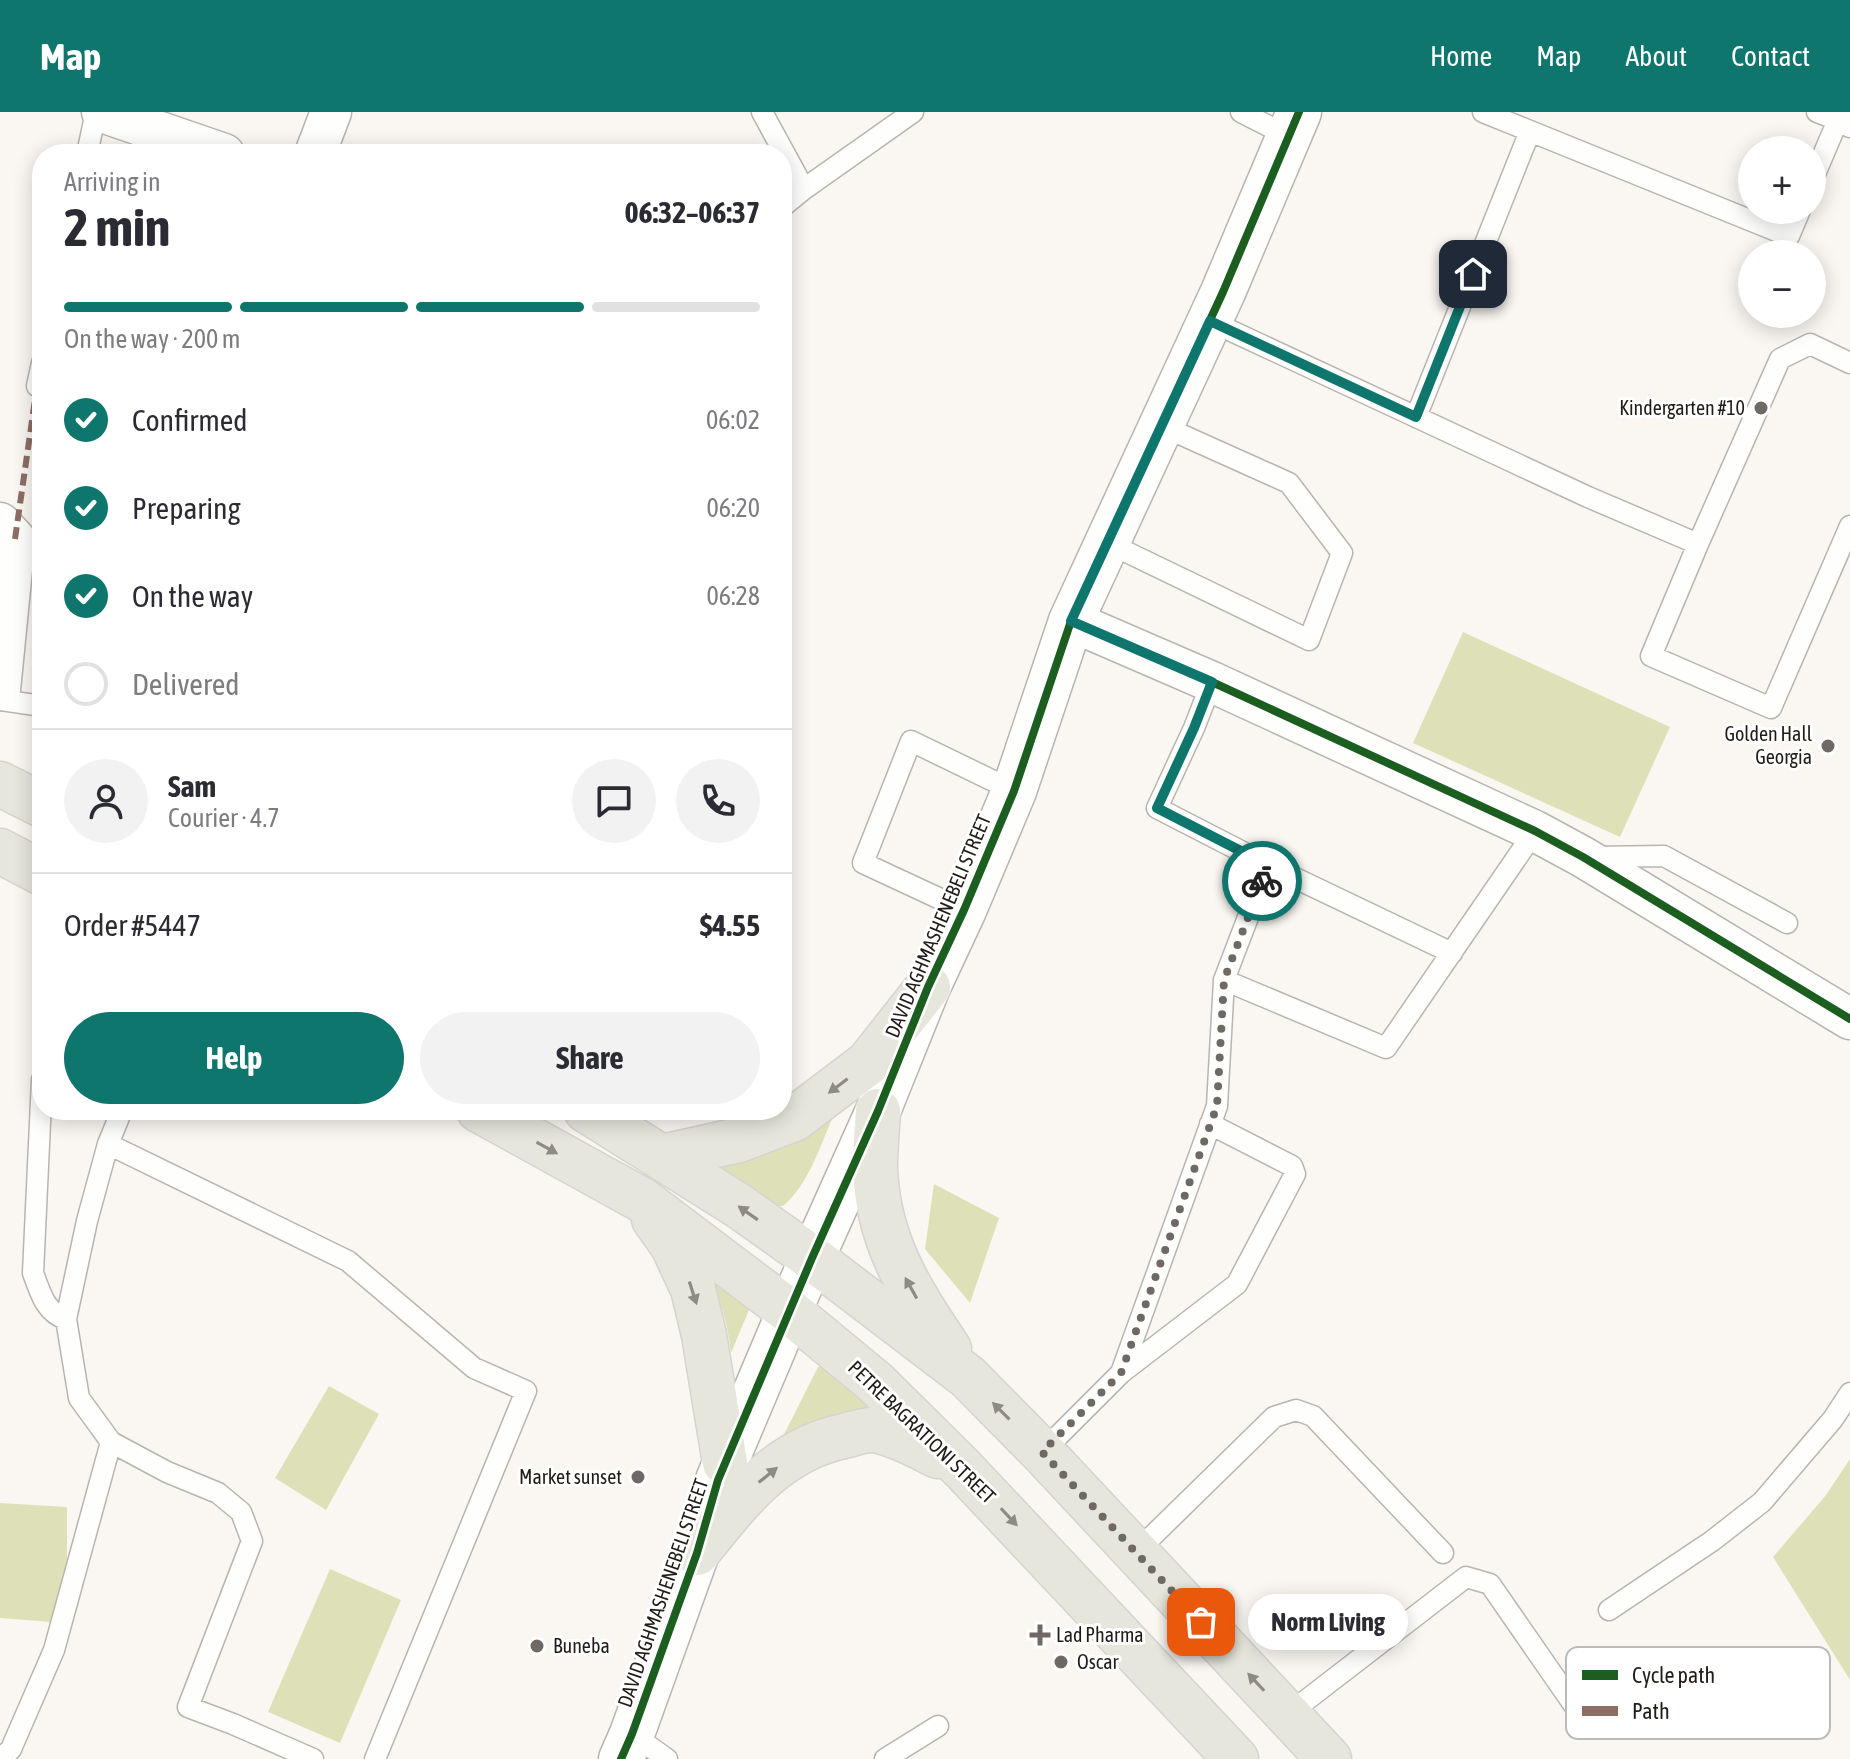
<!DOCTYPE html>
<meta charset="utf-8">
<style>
body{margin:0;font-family:"Asap Condensed",sans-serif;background:#f2f2f3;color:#2b2b33;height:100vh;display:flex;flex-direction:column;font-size:30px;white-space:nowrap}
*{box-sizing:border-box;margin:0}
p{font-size:26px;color:#7c7c81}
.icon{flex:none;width:44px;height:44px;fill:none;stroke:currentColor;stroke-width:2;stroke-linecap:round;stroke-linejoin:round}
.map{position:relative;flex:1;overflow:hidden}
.side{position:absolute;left:32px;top:32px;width:760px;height:976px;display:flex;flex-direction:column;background:#fff;border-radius:32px;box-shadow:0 4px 20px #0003}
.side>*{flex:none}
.fabs{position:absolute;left:1738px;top:24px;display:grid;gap:16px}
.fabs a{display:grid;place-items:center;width:88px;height:88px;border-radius:50%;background:#fff;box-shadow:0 4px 20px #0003;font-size:40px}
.pin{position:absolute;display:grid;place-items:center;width:68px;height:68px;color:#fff;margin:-34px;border-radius:16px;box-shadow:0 4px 12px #0006}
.courier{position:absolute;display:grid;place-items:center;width:80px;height:80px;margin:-40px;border:6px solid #0f766e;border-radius:50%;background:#fff;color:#222;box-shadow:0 2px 10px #0007}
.bubble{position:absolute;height:56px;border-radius:28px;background:#fff;box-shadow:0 4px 20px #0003;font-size:26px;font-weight:700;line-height:56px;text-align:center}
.overview em{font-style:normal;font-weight:700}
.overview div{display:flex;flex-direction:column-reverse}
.overview{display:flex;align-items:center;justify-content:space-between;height:136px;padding:0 32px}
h1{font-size:52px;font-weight:700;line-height:60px}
.bar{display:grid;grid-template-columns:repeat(4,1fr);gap:12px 8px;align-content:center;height:96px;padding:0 32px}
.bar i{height:10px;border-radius:6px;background:#e1e1e2}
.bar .current{background:#0f766e}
.bar p{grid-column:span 4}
.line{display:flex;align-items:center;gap:20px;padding:0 32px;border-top:2px solid #e1e1e2}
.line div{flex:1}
.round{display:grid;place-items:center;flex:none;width:84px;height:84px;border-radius:42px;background:#f2f2f3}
ol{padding:0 32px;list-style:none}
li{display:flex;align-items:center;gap:24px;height:88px}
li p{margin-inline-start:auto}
li .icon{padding:8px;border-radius:50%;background:#0f766e;color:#fff;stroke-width:4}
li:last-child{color:#7c7c81}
li i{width:44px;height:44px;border:4px solid #e1e1e2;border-radius:50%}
.cta{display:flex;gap:16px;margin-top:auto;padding:16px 32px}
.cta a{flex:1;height:92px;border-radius:48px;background:#0f766e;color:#fff;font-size:32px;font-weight:700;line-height:92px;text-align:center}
.cta a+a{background:#f2f2f3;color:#2b2b33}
header{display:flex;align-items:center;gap:48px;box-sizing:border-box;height:112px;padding:0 40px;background:#0f766e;color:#fff}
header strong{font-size:38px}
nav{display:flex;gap:44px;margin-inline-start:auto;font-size:28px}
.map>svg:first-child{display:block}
.green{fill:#dee1b8}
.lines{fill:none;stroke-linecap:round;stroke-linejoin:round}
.service-casing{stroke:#b9b4b0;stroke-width:23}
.minor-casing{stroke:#b9b4b0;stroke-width:43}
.tertiary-casing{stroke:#b9b4b0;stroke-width:47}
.primary-casing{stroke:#d6d3d1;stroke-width:47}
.service{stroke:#fefefd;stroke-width:20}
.minor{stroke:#fefefd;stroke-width:40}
.tertiary{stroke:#fefefd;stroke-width:44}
.primary{stroke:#e6e6dc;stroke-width:44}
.quiet{stroke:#8d6e63;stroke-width:6;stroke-dasharray:12 6;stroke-linecap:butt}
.cycleway-casing{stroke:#fff;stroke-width:13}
.cycleway{stroke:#1b5e20;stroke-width:8}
.oneway{fill:#8e8b83}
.done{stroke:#6e6964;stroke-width:8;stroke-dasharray:0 14.4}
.route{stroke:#0f766e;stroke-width:10}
.poi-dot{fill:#6e6964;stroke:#fff;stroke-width:3}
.labels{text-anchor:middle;stroke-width:6;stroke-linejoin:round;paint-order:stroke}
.poi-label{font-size:20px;fill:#221c17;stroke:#fff;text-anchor:end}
.street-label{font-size:20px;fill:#221c17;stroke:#fff}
.key{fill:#fff;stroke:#bdbbb9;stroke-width:2}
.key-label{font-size:22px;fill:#221c17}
</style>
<header>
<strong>Map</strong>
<nav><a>Home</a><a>Map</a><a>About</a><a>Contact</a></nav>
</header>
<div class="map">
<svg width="1850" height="1647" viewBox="0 0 1850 1647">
<rect width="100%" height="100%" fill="#faf7f3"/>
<path class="green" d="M 1463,520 L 1670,615 L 1620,725 L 1413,631 Z
M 833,1005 C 819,1036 809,1072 783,1094 L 770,1094 L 694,1047 L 796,1029 Z
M 934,1072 L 999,1106 L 970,1191 L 925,1137 Z
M 704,1152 L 744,1178 L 749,1198 L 731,1241 C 727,1207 719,1182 704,1152 Z
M 833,1250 L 909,1315 L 771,1348 L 818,1255 Z
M 329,1274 L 379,1302 L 326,1398 L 275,1366 Z
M 1850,1347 L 1850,1568 L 1773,1445 L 1826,1383 Z
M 0,1391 L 67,1395 L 67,1451 L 50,1510 L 0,1506 Z
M 330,1457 L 401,1488 L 340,1631 L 268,1600 Z"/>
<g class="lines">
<g class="service-casing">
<path id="service" d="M 762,0 L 804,77
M 1241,0 L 1288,24
M 1483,0 L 1789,124 L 1800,98
M 1817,0 L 1838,8 L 1842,0
M 87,42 L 96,0
M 1812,69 L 1838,8 L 1850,15
M 782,95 L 804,77 L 913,0
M 1210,209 L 1588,385 L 1698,432
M 1850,251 L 1810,232 L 1780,247 L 1698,432 L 1651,544 L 1771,596 L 1850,414
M 37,274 L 42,251
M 1416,305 L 1530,19
M 1108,431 L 1309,528 L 1342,441 L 1289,371 L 1162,314
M 1212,570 L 1194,616 L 1157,696 L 1268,753 L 1452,841
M 0,588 L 42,594
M 1595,745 L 1664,744 L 1787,811
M 964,798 L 863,751 L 911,629 L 1014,679
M 1224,868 L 1268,753
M 42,968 L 33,1161 C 40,1179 45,1201 66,1207
M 122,998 L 108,1032 L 87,1109 L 66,1207 L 79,1286 L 111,1330 L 167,1360 L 218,1381 L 241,1400 L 252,1429 L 188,1595 L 233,1612 L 313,1647
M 108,1032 L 348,1149 L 474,1256 L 526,1279 L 375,1647
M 1121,1261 L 1217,994 L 1224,868 L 1386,936 L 1535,719
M 1042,1340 L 1121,1261 L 1237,1172 L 1295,1062 L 1292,1054 L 1210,1012
M 1136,1440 L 1274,1305 L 1296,1298 L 1313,1304 L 1443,1441
M 1609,1498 L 1712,1429 L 1762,1390 L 1833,1307 L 1850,1281
M 1287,1603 L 1466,1465 L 1490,1472 L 1578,1599
M 632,1622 L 667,1647
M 1,1647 L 11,1637 L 54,1538 L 111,1330
M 885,1647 L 938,1614"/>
</g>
<g class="minor-casing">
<path id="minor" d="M 102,0 L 224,42
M 315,42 L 331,0
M 0,411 L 15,427 L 0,578
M 1071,509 L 1212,570 L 1535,719 L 1583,745 L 1850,907"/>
</g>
<g class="tertiary-casing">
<path id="tertiary" d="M 621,1647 L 632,1622 L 697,1441 L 718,1368 L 812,1146 L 878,999 L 928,875 L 964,798 L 1014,679 L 1071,509 L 1223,180 L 1299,0"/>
</g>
<g class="primary-casing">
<path id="primary" d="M 0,672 L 42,693
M 0,739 L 42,761
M 479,998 L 642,1088 L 789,1199 L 875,1270 L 963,1357 L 1236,1647
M 586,998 L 739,1094 L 812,1146 L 968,1265 L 1042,1340 L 1329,1647
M 878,999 C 877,1018 875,1037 875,1055 C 877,1128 910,1179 949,1237
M 662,1045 L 739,1028 L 794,1007 L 868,951 L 928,875
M 654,1107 L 673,1134 L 693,1177 L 704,1223 L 725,1351
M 697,1441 C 738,1390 776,1338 844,1324 C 852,1322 861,1319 869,1318 C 890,1318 919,1335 938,1344"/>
</g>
<use href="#service" class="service"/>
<use href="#minor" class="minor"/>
<use href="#tertiary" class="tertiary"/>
<use href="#primary" class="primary"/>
<path class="quiet" d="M 15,427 L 37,274"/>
<g class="cycleway-casing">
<path id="cycleway" d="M 1071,509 L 1212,570 L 1535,719 L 1583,745 L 1850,907
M 621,1647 L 632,1622 L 697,1441 L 718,1368 L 812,1146 L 878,999 L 928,875 L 964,798 L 1014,679 L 1071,509 L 1223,180 L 1299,0"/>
</g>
<use href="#cycleway" class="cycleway"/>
</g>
<defs><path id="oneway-solid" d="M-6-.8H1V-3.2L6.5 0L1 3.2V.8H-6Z" transform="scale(2)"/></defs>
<g class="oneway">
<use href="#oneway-solid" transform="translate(838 974) rotate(143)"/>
<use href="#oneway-solid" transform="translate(547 1036) rotate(29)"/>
<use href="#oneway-solid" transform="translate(748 1101) rotate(-145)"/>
<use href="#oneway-solid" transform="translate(911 1176) rotate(-119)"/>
<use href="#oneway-solid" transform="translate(693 1181) rotate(72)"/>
<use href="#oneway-solid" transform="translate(1001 1299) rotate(-135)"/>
<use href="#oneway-solid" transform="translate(768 1363) rotate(-39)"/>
<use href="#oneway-solid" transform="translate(1009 1405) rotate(47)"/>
<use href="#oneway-solid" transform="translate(1256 1570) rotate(-133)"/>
</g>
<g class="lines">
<path class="done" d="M 1201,1510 L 1042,1340 L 1121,1261 L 1217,994 L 1224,868 L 1262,769"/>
<path class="route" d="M 1262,769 L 1268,753 L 1157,696 L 1194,616 L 1212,570 L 1071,509 L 1210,209 L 1416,305 L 1473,162"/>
</g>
<g class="poi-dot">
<circle cx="1761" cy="296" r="8"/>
<circle cx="1828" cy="634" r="8"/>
<circle cx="638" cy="1365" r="8"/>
<path d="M1036 1511h8v8h8v8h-8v8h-8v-8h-8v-8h8z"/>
<circle cx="537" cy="1534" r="8"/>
<circle cx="1061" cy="1550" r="8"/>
</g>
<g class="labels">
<g class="poi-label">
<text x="1745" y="303">Kindergarten #10</text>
<text x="1812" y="629">Golden Hall<tspan x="1812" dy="23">Georgia</tspan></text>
<text x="622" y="1372">Market sunset</text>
<text x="1056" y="1530" text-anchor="start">Lad Pharma</text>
<text x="553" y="1541" text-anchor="start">Buneba</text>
<text x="1077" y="1557" text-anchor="start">Oscar</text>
</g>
<g class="street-label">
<text transform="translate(938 814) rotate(-67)" y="7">DAVID AGHMASHENEBELI STREET</text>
<text transform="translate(922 1320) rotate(44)" y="7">PETRE BAGRATIONI STREET</text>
<text transform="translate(663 1481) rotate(-71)" y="7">DAVID AGHMASHENEBELI STREET</text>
</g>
</g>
<rect x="1566" y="1535" width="264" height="92" rx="12" class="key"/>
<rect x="1582" y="1558" width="36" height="10" fill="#1b5e20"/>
<rect x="1582" y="1594" width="36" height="10" fill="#8d6e63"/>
<g class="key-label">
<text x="1632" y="1571">Cycle path</text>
<text x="1632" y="1607">Path</text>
</g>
</svg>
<div class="fabs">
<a>+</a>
<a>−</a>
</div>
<div class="pin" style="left:1201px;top:1510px;background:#ea580c"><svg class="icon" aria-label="bag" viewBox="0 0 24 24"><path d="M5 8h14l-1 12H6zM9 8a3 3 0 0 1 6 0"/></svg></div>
<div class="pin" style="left:1473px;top:162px;background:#1f2937"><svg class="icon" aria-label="home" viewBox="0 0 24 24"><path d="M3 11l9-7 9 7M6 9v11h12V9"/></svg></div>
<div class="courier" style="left:1262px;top:769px"><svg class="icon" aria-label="bike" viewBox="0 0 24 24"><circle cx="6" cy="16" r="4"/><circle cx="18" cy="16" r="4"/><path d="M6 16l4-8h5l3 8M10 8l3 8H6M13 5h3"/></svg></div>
<div class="bubble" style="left:1248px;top:1482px;width:160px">Norm Living</div>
<section class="side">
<div class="overview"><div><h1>2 min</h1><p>Arriving in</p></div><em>06:32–06:37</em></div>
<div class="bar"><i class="current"></i><i class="current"></i><i class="current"></i><i></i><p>On the way · 200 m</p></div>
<ol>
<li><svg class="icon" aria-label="check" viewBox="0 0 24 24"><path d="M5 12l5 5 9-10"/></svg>Confirmed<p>06:02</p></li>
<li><svg class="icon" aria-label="check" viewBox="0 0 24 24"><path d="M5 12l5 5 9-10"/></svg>Preparing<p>06:20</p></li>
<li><svg class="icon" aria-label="check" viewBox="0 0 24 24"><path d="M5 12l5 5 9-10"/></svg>On the way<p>06:28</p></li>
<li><i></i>Delivered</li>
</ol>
<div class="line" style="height:144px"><a class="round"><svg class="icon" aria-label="person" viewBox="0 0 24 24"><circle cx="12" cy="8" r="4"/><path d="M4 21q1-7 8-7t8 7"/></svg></a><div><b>Sam</b><p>Courier · 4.7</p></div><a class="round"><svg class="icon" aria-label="chat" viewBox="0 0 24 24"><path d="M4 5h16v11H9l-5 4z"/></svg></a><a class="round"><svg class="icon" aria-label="phone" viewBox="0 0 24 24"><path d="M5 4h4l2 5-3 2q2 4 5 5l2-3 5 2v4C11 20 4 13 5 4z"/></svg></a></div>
<div class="line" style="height:104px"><div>Order #5447</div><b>$4.55</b></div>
<div class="cta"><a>Help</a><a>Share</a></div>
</section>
</div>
